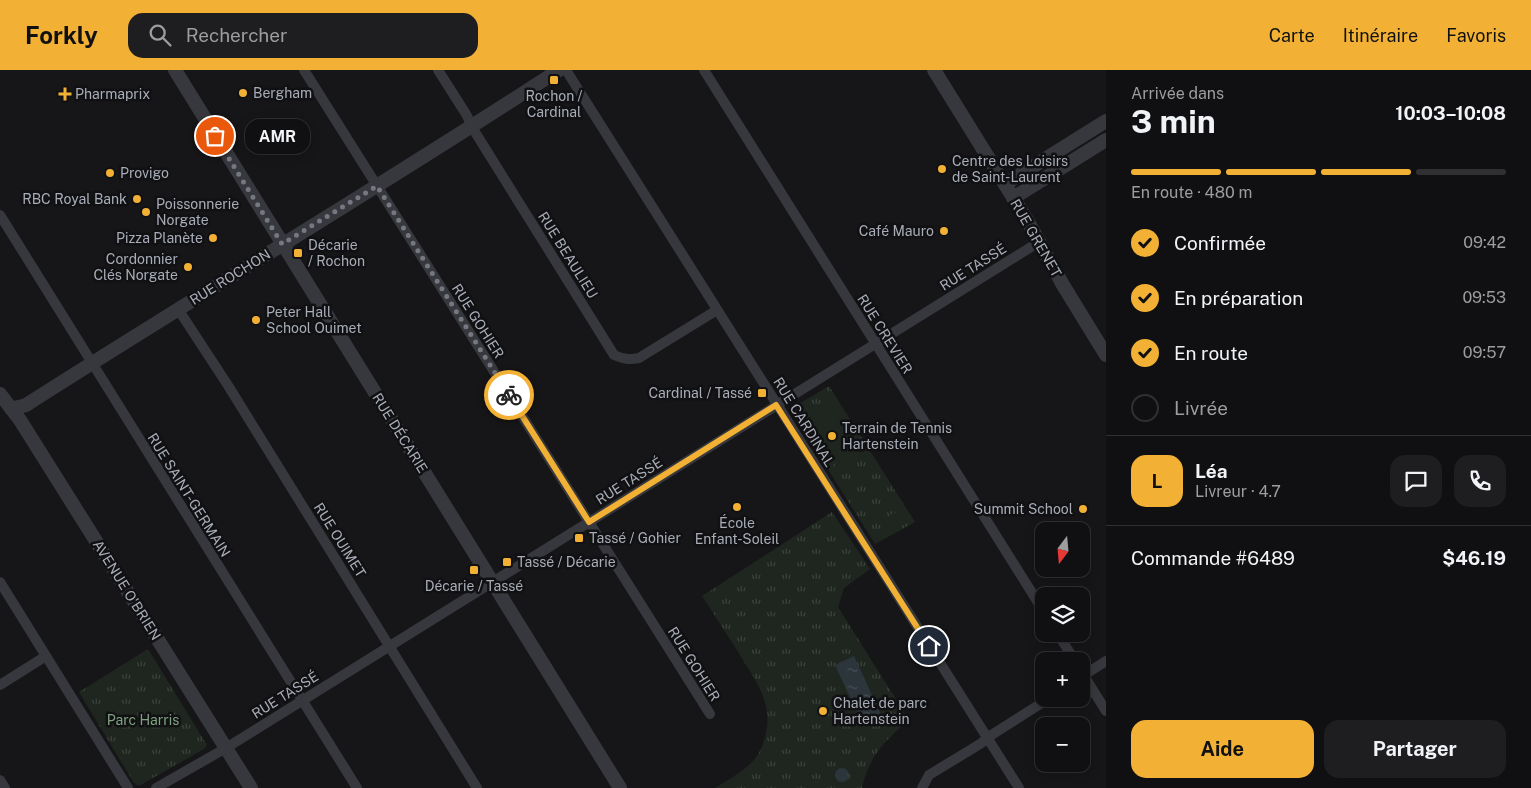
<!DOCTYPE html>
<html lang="fr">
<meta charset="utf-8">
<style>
body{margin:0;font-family:"Public Sans",sans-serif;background:#1e1e20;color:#f1f3f6;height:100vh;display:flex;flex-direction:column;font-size:19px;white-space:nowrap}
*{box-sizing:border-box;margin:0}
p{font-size:16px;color:#9c9d9f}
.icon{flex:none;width:28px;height:28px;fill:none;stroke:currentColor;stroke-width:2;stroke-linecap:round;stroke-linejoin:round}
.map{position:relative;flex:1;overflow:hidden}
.side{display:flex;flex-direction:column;background:#101012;width:425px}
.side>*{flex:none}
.needle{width:32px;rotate:196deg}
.controls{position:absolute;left:1035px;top:452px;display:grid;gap:10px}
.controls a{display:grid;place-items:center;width:55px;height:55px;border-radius:10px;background:#101012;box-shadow:0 2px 12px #0003,0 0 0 1px #303032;font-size:25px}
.pin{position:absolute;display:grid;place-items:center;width:42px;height:42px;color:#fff;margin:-21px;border:2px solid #fff;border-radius:50%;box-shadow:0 1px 5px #0007}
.courier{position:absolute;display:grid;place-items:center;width:50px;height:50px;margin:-25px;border:4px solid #f2b134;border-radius:50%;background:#fff;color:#222;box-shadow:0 1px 6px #0007}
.bubble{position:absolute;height:35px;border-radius:15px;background:#101012;box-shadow:0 2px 12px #0003,0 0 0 1px #303032;font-size:16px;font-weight:700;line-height:35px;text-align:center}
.summary em{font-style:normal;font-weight:700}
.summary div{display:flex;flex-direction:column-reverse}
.summary{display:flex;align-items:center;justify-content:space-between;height:85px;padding:0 25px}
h1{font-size:32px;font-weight:700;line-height:38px}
.bar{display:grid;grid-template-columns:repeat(4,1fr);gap:8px 5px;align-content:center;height:60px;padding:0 25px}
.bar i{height:6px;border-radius:4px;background:#303032}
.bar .on{background:#f2b134}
.bar p{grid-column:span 4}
.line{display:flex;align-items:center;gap:12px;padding:0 25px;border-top:1px solid #303032}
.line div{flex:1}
.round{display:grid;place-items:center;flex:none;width:52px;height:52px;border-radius:15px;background:#1e1e20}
ol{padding:0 25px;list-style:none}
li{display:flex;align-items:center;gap:15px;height:55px}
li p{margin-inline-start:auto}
li .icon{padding:5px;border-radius:50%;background:#f2b134;color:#111;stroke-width:4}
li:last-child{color:#9c9d9f}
li i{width:28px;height:28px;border:2px solid #303032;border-radius:50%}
.primary-button{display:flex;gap:10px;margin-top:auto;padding:10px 25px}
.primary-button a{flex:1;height:58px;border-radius:15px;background:#f2b134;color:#111;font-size:20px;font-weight:700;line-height:58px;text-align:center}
.primary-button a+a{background:#1e1e20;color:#f1f3f6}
header{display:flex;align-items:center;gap:30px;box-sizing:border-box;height:70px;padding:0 25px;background:#f2b134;color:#111}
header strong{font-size:24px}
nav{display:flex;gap:28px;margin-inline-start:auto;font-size:18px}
.search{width:350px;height:45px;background:#1e1e20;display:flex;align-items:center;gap:12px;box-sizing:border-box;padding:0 18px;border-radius:15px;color:#9c9d9f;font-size:19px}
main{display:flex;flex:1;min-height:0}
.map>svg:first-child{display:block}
.park{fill:url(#park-tufts)}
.pitch{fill:#1e261f}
.water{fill:url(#water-ripples)}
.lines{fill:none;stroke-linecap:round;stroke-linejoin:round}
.minor{stroke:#37383d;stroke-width:10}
.tertiary{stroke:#37383d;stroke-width:14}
.done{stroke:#757880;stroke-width:5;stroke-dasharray:0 9}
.route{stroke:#f2b134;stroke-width:6}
.poi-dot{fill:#f2b134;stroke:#111113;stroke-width:2}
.labels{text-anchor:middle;stroke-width:5;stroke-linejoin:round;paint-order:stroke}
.poi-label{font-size:14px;fill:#a8adb8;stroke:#111113;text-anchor:start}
.street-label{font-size:14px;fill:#a8adb8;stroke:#111113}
.park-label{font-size:14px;fill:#7fa381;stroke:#111113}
</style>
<header>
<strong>Forkly</strong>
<div class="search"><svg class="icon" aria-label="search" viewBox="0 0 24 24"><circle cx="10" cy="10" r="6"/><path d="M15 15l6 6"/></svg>Rechercher</div>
<nav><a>Carte</a><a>Itinéraire</a><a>Favoris</a></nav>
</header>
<main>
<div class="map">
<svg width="1106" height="718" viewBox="0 0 1106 718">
<defs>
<pattern id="park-tufts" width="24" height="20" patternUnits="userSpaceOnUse" patternTransform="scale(1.25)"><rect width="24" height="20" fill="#1e261f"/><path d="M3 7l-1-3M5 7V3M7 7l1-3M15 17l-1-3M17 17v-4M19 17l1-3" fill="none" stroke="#3c433d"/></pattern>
<pattern id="water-ripples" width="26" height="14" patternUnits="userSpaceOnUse" patternTransform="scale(1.25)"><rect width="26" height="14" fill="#2c353c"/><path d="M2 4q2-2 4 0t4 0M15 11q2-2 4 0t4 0" fill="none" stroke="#485056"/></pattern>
</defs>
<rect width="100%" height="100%" fill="#161618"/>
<path class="park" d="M 829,316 L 915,452 L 875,474 L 792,342 L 792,338 Z
M 832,442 L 870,499 L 844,518 L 838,537 L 909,650 C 884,672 870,684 862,718 L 715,718 C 729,709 747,700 757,686 C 765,674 769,656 767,642 C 764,619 748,599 737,580 C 725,562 714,544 702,526 Z
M 148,579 L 207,675 L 204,679 L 139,716 L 134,713 L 79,622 Z"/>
<path class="pitch" d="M 837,332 L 863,375 L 827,399 L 801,358 Z
M888 450a7 7 0 1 1 14 0a7 7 0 1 1-14 0Z"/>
<path class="water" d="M 854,586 L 883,649 L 864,657 L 835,595 Z
M835 705a7 7 0 1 1 14 0a7 7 0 1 1-14 0Z"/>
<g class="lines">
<path class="minor" d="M 304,0 L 710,644
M 438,0 L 466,44 L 475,62 L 614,285 C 623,289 629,290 639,288 L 717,240
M 566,0 L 1019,718
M 704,0 L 1044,542
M 0,145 L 357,718
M 178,239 L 229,317 L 477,718
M 0,512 L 128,718
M 1058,564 L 1075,591
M 1081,601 L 1106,641
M 1081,607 L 1106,591
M 0,615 L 46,586
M 0,710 L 5,718
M 156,718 L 226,678 L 1039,172
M 922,718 L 929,705 L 980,674 L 993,664 L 1048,629"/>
<path class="tertiary" d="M 175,0 L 620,718
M 934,0 L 1027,150 L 1063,215 L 1106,285
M 1005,114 L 1106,51
M 1013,128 L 1106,70
M 0,324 L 20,350 L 251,718
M 11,339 L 26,335 C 203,222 383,115 559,0"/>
</g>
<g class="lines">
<path class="done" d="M 215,66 L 282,174 L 377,116 L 509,325"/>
<path class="route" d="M 509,325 L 589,452 L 776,335 L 929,576"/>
</g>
<g class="poi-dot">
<rect x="549" y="5" width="10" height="10" rx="2.5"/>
<circle cx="243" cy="23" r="5"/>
<path d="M62.5 16.5h5v5h5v5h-5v5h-5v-5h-5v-5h5z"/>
<circle cx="942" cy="99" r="5"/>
<circle cx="110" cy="103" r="5"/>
<circle cx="137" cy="129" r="5"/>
<circle cx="146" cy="142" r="5"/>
<circle cx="944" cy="161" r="5"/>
<circle cx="213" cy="168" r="5"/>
<rect x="293" y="178" width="10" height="10" rx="2.5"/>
<circle cx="188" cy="197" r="5"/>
<circle cx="256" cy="250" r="5"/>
<rect x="757" y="318" width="10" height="10" rx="2.5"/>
<circle cx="832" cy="366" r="5"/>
<circle cx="737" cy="437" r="5"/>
<circle cx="1083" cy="439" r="5"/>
<rect x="574" y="463" width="10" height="10" rx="2.5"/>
<rect x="502" y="487" width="10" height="10" rx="2.5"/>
<rect x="469" y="495" width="10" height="10" rx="2.5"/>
<circle cx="823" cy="641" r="5"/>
</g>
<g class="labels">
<g class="poi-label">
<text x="253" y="28">Bergham</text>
<text x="75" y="29">Pharmaprix</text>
<text x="554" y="31" text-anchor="middle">Rochon /<tspan x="554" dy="16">Cardinal</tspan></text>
<text x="952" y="96">Centre des Loisirs<tspan x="952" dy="16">de Saint-Laurent</tspan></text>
<text x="120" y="108">Provigo</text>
<text x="127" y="134" text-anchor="end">RBC Royal Bank</text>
<text x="156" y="139">Poissonnerie<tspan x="156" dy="16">Norgate</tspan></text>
<text x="934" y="166" text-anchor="end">Café Mauro</text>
<text x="203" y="173" text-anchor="end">Pizza Planète</text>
<text x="308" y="180">Décarie<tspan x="308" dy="16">/ Rochon</tspan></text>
<text x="178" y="194" text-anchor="end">Cordonnier<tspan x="178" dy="16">Clés Norgate</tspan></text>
<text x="266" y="247">Peter Hall<tspan x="266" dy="16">School Ouimet</tspan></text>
<text x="752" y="328" text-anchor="end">Cardinal / Tassé</text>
<text x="842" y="363">Terrain de Tennis<tspan x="842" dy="16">Hartenstein</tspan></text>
<text x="1073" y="444" text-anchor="end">Summit School</text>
<text x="737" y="458" text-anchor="middle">École<tspan x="737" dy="16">Enfant-Soleil</tspan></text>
<text x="589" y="473">Tassé / Gohier</text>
<text x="517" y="497">Tassé / Décarie</text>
<text x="474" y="521" text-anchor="middle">Décarie / Tassé</text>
<text x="833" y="638">Chalet de parc<tspan x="833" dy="16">Hartenstein</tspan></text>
</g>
<g class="street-label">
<text transform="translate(1036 168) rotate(60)" y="5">RUE GRENET</text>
<text transform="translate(568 185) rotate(58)" y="5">RUE BEAULIEU</text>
<text transform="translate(973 197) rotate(-32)" y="5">RUE TASSÉ</text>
<text transform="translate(230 207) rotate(-32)" y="5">RUE ROCHON</text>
<text transform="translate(478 251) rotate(58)" y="5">RUE GOHIER</text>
<text transform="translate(885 264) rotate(58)" y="5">RUE CREVIER</text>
<text transform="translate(804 352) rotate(58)" y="5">RUE CARDINAL</text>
<text transform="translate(400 363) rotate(58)" y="5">RUE DÉCARIE</text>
<text transform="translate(629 411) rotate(-32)" y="5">RUE TASSÉ</text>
<text transform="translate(189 425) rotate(58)" y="5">RUE SAINT-GERMAIN</text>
<text transform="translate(340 470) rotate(58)" y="5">RUE OUIMET</text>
<text transform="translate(127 520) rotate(58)" y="5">AVENUE O'BRIEN</text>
<text transform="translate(694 594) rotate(58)" y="5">RUE GOHIER</text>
<text transform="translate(285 625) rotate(-32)" y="5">RUE TASSÉ</text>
</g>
<g class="park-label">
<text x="143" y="655">Parc Harris</text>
</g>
</g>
</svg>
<div class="controls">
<a><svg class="needle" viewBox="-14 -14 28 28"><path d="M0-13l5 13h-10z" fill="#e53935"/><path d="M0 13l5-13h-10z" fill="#9c9d9f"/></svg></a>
<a><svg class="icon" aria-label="layers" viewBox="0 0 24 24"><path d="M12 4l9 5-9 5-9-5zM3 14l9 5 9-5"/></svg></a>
<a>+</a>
<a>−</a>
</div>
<div class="pin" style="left:215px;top:66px;background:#ea580c"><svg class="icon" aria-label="bag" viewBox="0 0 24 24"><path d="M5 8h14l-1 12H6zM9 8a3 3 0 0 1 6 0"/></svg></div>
<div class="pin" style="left:929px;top:576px;background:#1f2937"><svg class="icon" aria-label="home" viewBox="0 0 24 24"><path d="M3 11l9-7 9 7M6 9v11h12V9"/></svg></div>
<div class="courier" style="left:509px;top:325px"><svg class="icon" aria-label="bike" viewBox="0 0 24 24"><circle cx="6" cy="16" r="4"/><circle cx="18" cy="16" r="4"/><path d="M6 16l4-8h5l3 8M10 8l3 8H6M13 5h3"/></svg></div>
<div class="bubble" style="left:245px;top:49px;width:65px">AMR</div>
</div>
<section class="side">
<div class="summary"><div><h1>3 min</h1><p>Arrivée dans</p></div><em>10:03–10:08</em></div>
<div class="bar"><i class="on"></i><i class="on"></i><i class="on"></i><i></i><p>En route · 480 m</p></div>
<ol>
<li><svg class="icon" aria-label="check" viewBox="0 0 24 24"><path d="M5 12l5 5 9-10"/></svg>Confirmée<p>09:42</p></li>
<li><svg class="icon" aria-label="check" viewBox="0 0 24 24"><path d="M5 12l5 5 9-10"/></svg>En préparation<p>09:53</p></li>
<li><svg class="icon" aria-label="check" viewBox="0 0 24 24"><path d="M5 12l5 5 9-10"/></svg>En route<p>09:57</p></li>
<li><i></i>Livrée</li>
</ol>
<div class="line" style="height:90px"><b class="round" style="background:#f2b134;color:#111">L</b><div><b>Léa</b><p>Livreur · 4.7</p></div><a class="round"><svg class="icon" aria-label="chat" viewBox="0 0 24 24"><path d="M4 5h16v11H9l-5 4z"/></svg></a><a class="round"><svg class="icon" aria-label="phone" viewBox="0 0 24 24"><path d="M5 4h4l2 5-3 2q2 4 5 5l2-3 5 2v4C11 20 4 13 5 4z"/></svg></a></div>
<div class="line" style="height:65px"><div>Commande #6489</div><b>$46.19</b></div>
<div class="primary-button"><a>Aide</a><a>Partager</a></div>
</section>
</main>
